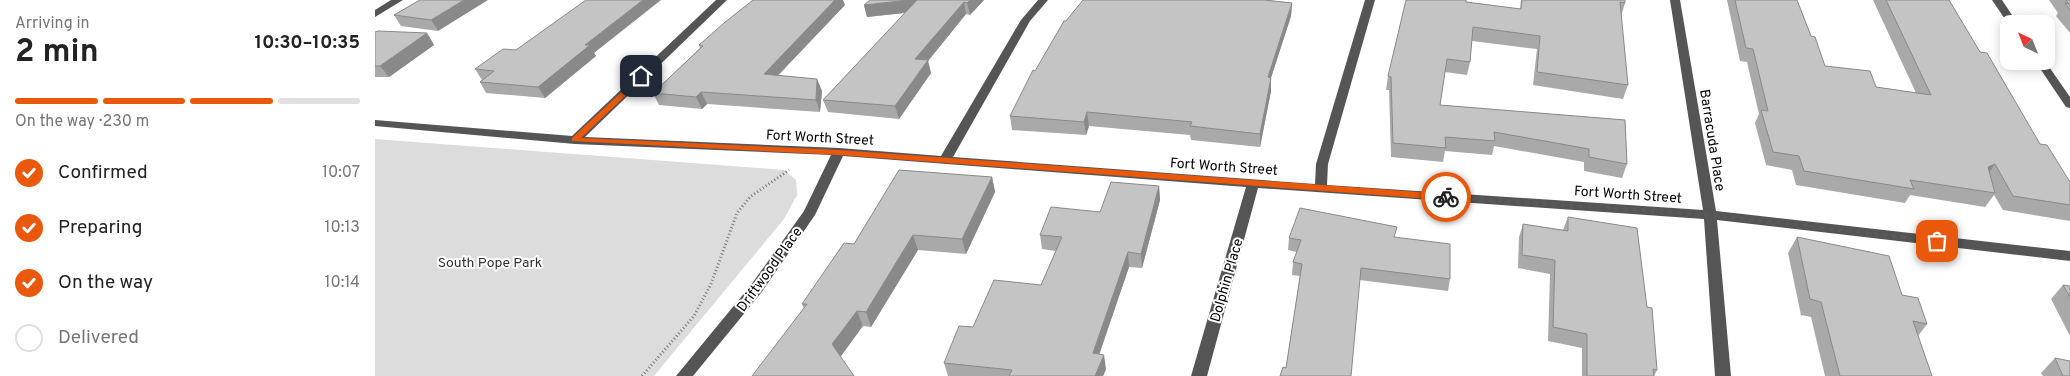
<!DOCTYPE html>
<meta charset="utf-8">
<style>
body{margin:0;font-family:Overpass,sans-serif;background:#f2f2f2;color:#222;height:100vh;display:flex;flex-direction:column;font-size:19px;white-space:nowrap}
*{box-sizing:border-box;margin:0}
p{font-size:16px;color:#767676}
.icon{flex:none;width:28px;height:28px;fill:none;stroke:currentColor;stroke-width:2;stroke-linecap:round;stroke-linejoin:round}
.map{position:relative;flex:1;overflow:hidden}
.sheet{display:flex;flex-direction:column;background:#fff;width:375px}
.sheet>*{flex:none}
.needle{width:32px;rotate:317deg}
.controls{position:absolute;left:1625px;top:15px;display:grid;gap:10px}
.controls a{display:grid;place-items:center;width:55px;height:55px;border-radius:10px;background:#fff;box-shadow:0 2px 12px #0003;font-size:25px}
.pin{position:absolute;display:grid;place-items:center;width:42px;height:42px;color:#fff;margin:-21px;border-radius:10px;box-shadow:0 2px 8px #0006}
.courier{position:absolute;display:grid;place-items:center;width:50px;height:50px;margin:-25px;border:4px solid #ea580c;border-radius:50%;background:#fff;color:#222;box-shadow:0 1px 6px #0007}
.headline em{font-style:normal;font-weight:700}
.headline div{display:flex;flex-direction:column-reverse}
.headline{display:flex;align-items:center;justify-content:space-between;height:85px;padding:0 15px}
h1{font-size:32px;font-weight:700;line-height:38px}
.bar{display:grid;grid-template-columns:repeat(4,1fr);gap:8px 5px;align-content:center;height:60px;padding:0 15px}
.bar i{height:6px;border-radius:4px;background:#e0e0e0}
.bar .on{background:#ea580c}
.bar p{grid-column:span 4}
ol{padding:0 15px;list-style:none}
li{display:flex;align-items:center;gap:15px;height:55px}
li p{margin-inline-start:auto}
li .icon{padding:5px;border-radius:50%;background:#ea580c;color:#fff;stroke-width:4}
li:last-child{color:#767676}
li i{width:28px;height:28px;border:2px solid #e0e0e0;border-radius:50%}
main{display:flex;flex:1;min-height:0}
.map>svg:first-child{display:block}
.green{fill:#dcdcdc}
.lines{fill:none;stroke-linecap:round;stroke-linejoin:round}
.path{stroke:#777;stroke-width:3;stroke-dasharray:1 2.5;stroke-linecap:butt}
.minor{fill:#555;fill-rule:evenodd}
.wall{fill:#a9a9a9}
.shaded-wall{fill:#898989}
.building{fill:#c4c4c4;stroke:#898989}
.route{fill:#ea580c}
.done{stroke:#595959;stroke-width:5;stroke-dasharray:0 9}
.labels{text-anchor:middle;stroke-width:4;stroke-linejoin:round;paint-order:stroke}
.street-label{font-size:14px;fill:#000;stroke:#fff}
.park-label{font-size:14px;fill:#333;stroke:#fff}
</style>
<main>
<section class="sheet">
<div class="headline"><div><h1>2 min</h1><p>Arriving in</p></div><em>10:30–10:35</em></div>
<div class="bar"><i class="on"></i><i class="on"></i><i class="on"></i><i></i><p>On the way · 230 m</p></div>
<ol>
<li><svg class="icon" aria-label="check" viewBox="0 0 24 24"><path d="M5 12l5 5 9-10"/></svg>Confirmed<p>10:07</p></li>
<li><svg class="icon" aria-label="check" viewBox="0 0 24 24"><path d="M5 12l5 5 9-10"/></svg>Preparing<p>10:13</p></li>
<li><svg class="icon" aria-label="check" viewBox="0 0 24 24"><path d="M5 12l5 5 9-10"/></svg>On the way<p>10:14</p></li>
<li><i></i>Delivered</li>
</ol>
</section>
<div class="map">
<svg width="1695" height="376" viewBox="0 0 1695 376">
<rect width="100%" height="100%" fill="#fff"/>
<path class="green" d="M 0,139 L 409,170 L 421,180 L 422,195 L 409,219 L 279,376 L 0,376 Z"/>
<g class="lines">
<path class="path" d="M 267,376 L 319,316 L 336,284 L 362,213 L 375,197 L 414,170"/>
<path class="minor" d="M 16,0 L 28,0 L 0,17 L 0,10 Z
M 341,0 L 352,0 L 210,137 L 464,148 L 566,156 L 646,20 L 663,0 L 673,0 L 655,21 L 578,157 L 940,184 L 941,164 L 990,0 L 1000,0 L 953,164 L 952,185 L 1328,210 L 1295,0 L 1305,0 L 1341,211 L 1695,251 L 1695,261 L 1342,220 L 1356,376 L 1340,376 L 1329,219 L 883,188 L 832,376 L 816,376 L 871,187 L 468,156 L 440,215 L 386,293 L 318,376 L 301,376 L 376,285 L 429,211 L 456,155 L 200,144 L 0,126 L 0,120 L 197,136 Z
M 1617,0 L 1627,0 L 1643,24 L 1634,25 Z
M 1660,61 L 1670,61 L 1695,97 L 1695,108 L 1691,107 Z"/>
</g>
<path class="wall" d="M 45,0 L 63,31 L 26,26 L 19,15 Z
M 609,0 L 595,15 L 591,14 L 553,61 L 556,73 L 524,119 L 453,112 L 448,100 L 530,13 L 492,17 L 489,5 Z
M 893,0 L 917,3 L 916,16 L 896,78 L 896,91 L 885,147 L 816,140 L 815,135 L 714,126 L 711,135 L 637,130 L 635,116 L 660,71 Z
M 1146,0 L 1250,0 L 1250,3 L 1246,16 L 1253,85 L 1248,99 L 1158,85 L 1162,49 L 1097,41 L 1095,62 L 1092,75 L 1070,72 L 1065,105 L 1250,120 L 1252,164 L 1247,178 L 1209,171 L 1209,162 L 1119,146 L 1117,155 L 1070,151 L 1068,162 L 1016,157 L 1014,90 L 1011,90 L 1013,76 L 1091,2 L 1145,9 Z
M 1352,0 L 1422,0 L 1436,36 L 1450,66 L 1501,87 L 1541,93 L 1498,0 L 1574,0 L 1605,52 L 1665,144 L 1695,182 L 1695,221 L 1628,210 L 1619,195 L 1610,207 L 1535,195 L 1530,203 L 1421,185 L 1417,170 L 1391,165 L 1380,123 L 1384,114 L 1372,62 L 1365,61 Z
M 1674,0 L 1695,0 L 1695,33 L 1681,16 L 1683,13 Z
M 470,5 L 403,75 L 447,91 L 445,112 L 332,104 L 327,109 L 284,105 L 278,93 L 325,48 L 324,45 Z
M 0,32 L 52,33 L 59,45 L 14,77 L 0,77 Z
M 141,50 L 219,53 L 221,56 L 170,98 L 111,93 L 105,82 L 107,80 L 100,69 Z
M 617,177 L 620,192 L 591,254 L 543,250 L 496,327 L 488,326 L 429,308 L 427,304 Z
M 784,186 L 785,200 L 767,268 L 754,267 L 724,354 L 731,369 L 728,376 L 573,376 L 569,363 L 598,327 L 666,285 L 681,251 L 667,249 L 665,235 L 725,212 Z
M 1193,217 L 1272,307 L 1282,370 L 1279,376 L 1207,376 L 1207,348 L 1173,341 L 1175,274 L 1143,268 L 1144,237 L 1148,224 L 1188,230 Z
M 1020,237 L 1075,279 L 1073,291 L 984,280 L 911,368 L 925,276 L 917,275 L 918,262 L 922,252 L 913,250 L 914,238 Z
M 1422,237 L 1527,295 L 1552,324 L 1543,336 L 1557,376 L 1450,376 L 1436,317 L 1426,315 L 1413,253 Z
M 1688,285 L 1695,286 L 1695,336 L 1676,299 Z
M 1680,358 L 1695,376 L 1668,376 L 1666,373 Z"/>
<path class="shaded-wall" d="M 89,0 L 113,0 L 63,31 L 56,20 Z
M 268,0 L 286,0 L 219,53 L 221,56 L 170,98 L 163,87 L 210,45 Z
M 460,0 L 468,0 L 470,5 L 393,86 L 389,74 Z
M 534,0 L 543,0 L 546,11 L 492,17 L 489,5 Z
M 595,0 L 609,0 L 595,15 L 592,3 Z
M 589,2 L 591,14 L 553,61 L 556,73 L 524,119 L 520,106 L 540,59 Z
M 917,3 L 916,16 L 892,90 L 893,77 Z
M 52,33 L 59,45 L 14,77 L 5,66 Z
M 896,78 L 896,91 L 885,147 L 885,134 Z
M 442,79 L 447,91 L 445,112 L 441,100 Z
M 326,92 L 332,104 L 327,109 L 321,97 Z
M 712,112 L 714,126 L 711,135 L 709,122 Z
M 1620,164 L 1610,178 L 1613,167 Z
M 617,177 L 620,192 L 591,254 L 587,239 Z
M 784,186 L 785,200 L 767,268 L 766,254 Z
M 538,235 L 543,250 L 496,327 L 491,312 Z
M 753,252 L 754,267 L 720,367 L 718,353 Z
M 482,311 L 488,326 L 464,359 L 457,344 Z
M 729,355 L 731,369 L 728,376 L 720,376 Z"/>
<path class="building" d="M 45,0 L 89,0 L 56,20 L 19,15 Z
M 211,0 L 268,0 L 210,45 L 215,45 L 163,87 L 105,82 L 119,71 L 100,69 L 128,49 L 141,50 Z
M 378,0 L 460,0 L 389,74 L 442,79 L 441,100 L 326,92 L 321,97 L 278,93 L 328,46 L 324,45 L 349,23 Z
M 495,0 L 534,0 L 489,5 Z
M 542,0 L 595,0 L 592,3 L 589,2 L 540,59 L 553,60 L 520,106 L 448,100 Z
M 708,0 L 889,0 L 917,3 L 893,77 L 896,78 L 885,134 L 815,126 L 817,122 L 712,112 L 709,122 L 635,116 L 658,70 L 660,71 L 689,21 L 691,21 Z
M 1031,0 L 1091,0 L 1091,2 L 1146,9 L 1147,0 L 1250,0 L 1250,3 L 1245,2 L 1253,85 L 1162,72 L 1165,36 L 1098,27 L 1095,62 L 1072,59 L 1065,105 L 1250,120 L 1252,164 L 1214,157 L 1214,149 L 1119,132 L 1120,141 L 1070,137 L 1071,148 L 1018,143 L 1016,77 L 1013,76 Z
M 1360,0 L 1422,0 L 1436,36 L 1440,37 L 1450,66 L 1495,71 L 1501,87 L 1556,95 L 1511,0 L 1574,0 L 1605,52 L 1612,53 L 1665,144 L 1672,145 L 1695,182 L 1695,205 L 1638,196 L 1620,164 L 1613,167 L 1620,193 L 1535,180 L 1539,189 L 1429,171 L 1424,156 L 1398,152 L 1386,110 L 1393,111 L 1378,49 L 1371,48 Z
M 1691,0 L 1695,0 L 1695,10 L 1690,3 L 1694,4 Z
M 3,31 L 52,33 L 5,66 L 0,66 L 0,32 Z
M 524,170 L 617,177 L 587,239 L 538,235 L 491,312 L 482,311 L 457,344 L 479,376 L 377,376 L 432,304 L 427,304 L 469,243 L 479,244 Z
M 736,182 L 784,186 L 766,254 L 753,252 L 718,353 L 729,355 L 720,376 L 634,376 L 637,370 L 569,363 L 584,326 L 598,327 L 619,280 L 666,285 L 687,237 L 665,235 L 676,207 L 725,212 Z
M 925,208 L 1022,227 L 1019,237 L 1075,244 L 1075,279 L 986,268 L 976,376 L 905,376 L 908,367 L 911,368 L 927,264 L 918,262 L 926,240 L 914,238 Z
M 1193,217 L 1262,228 L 1272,307 L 1277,308 L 1282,370 L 1278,369 L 1279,376 L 1212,376 L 1212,334 L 1178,327 L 1180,260 L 1147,255 L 1148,224 L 1193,231 Z
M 1422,237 L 1514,256 L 1527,295 L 1543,298 L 1552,324 L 1538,321 L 1557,376 L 1465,376 L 1446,302 L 1435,299 Z
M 1688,285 L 1695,286 L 1695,297 Z
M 1680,358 L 1695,361 L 1695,376 L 1688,376 Z"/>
<path class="route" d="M 266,74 L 269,75 L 269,78 L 206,138 L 464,150 L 1071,194 L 1075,197 L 1071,200 L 464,155 L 197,141 L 197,138 Z"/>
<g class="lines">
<path class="done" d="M 1071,197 L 1335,215 L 1562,241"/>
</g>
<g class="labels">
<g class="street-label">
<text transform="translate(445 137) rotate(3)" y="5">Fort Worth Street</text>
<text transform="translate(1338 140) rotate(81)" y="5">Barracuda Place</text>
<text transform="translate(849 166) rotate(4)" y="5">Fort Worth Street</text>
<text transform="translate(1253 194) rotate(4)" y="5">Fort Worth Street</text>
<text transform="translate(394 269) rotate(-54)" y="5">Driftwood Place</text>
<text transform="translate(851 280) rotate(-74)" y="5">Dolphin Place</text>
</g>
<g class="park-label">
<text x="115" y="267">South Pope Park</text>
</g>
</g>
</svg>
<div class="controls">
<a><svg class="needle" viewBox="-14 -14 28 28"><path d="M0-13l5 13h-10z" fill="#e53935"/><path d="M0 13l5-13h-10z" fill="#767676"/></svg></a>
</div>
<div class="pin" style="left:1562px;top:241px;background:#ea580c"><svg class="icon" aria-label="bag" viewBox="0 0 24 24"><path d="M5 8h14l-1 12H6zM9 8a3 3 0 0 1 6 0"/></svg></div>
<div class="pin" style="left:266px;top:76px;background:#1f2937"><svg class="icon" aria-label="home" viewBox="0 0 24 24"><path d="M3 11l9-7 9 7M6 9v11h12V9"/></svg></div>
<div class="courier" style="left:1071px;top:197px"><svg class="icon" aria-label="bike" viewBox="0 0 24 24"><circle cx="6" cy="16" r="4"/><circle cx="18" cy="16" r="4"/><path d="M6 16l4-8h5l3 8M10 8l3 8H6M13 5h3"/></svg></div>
</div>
</main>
